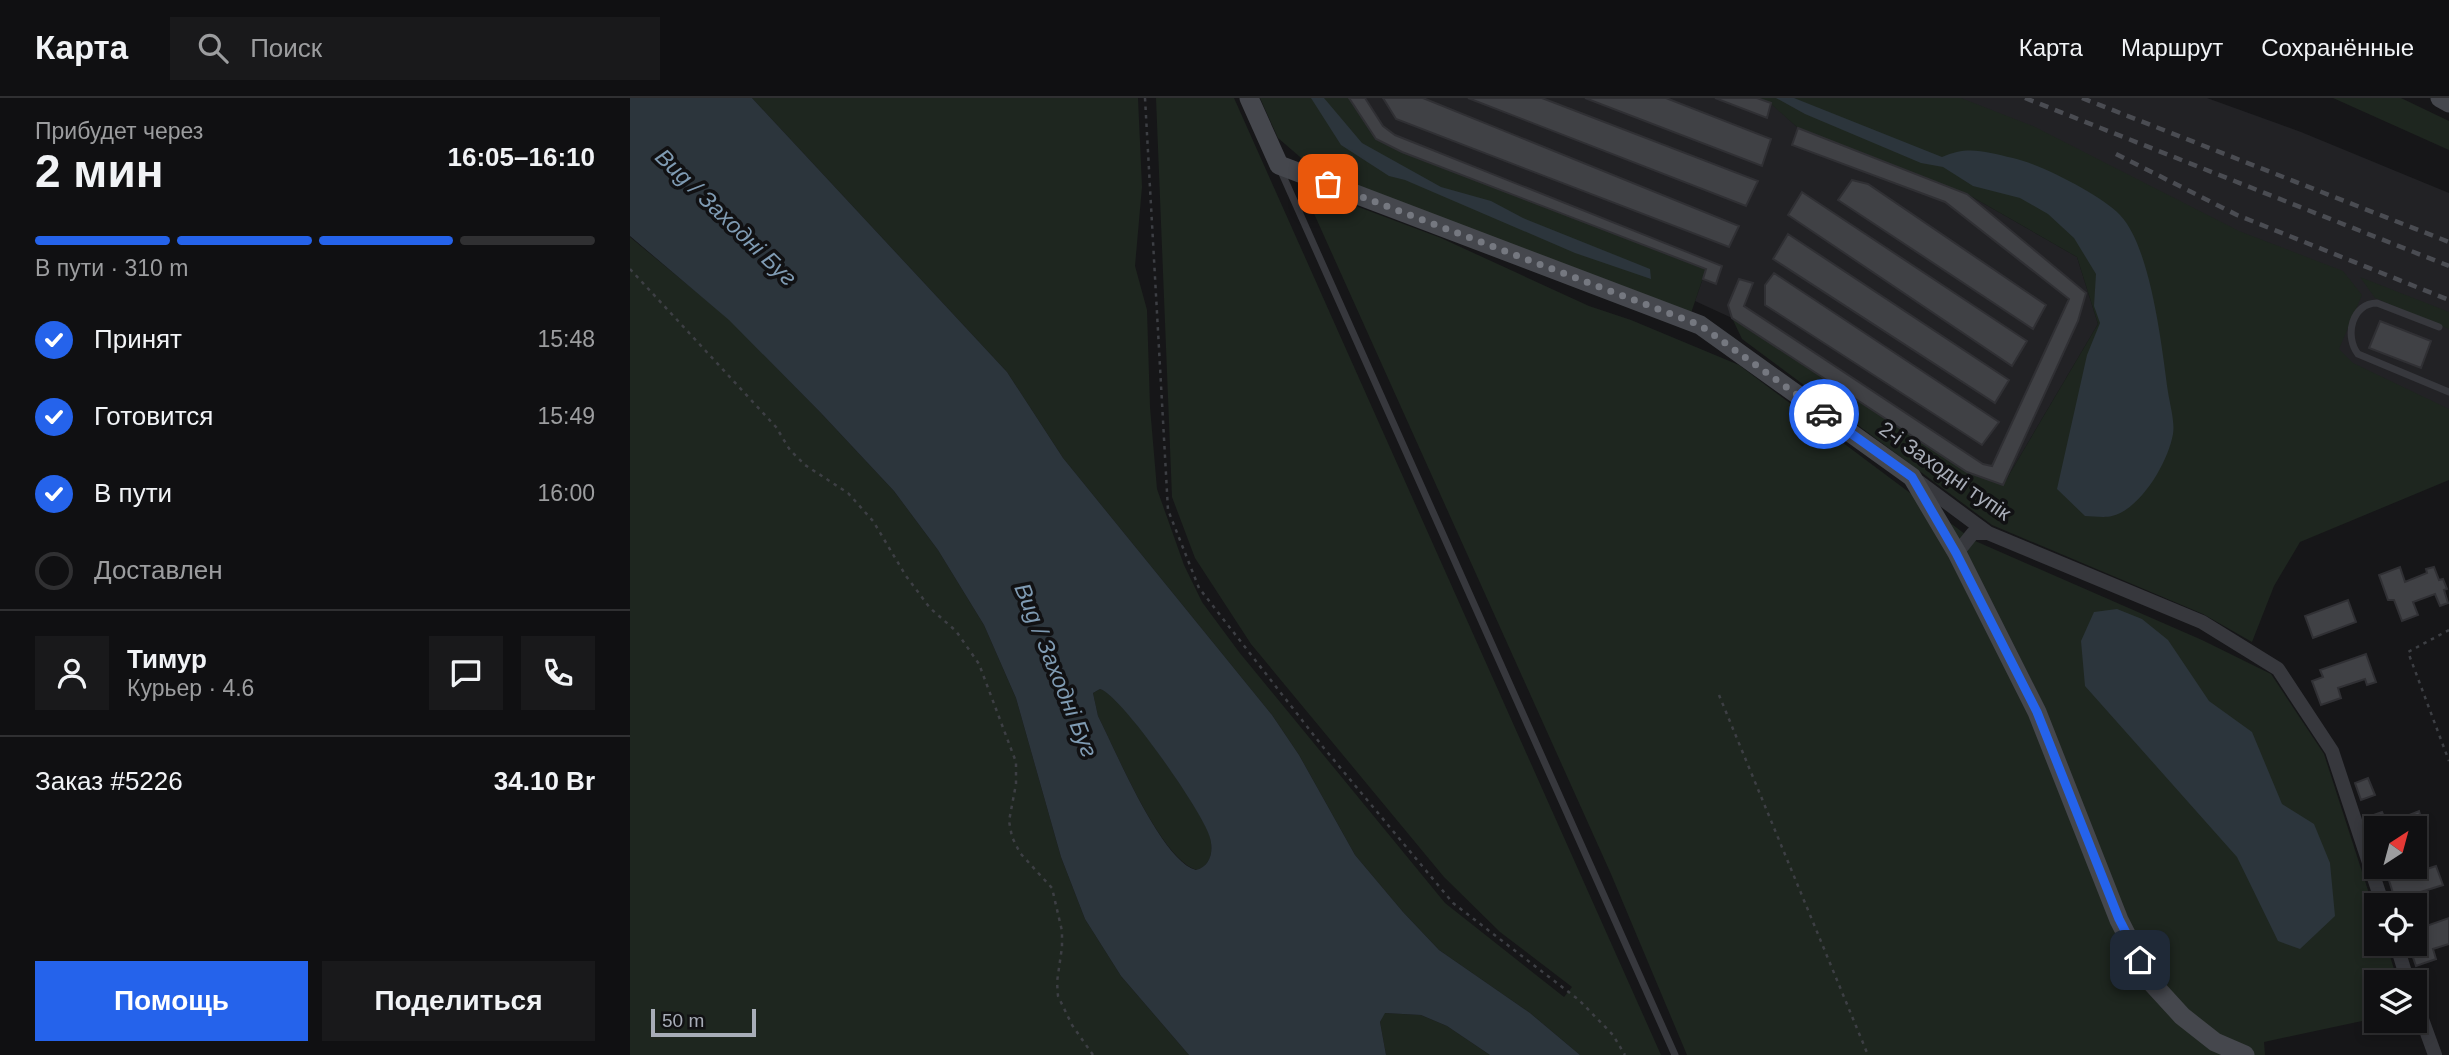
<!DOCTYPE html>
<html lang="ru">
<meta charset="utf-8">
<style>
body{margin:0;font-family:Helvetica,sans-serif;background:#19191b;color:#f1f3f6;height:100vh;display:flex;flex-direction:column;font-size:26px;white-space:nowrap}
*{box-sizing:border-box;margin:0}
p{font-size:23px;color:#9c9d9f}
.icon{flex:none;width:38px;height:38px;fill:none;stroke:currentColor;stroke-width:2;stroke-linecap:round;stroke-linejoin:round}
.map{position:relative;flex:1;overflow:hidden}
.sheet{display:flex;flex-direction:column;background:#101012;width:630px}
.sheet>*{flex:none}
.needle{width:46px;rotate:36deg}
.buttons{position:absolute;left:1734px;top:718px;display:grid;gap:14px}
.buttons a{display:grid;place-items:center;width:63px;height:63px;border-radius:0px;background:#101012;box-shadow:0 4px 10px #0003,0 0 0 2px #303032;font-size:35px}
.scale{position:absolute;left:21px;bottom:18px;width:105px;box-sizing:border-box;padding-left:7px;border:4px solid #a8adb8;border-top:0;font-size:19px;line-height:24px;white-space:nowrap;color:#a8adb8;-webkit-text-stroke:5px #111113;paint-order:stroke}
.pin{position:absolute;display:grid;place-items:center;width:60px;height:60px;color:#fff;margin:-30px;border-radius:14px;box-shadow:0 4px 10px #0006}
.courier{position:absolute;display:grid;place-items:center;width:70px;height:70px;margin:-35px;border:5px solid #2563eb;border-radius:50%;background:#fff;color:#222;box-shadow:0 2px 9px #0007}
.overview em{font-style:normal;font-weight:700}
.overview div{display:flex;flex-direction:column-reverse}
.overview{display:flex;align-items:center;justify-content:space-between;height:119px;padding:0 35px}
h1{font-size:46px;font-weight:700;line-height:52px}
.bar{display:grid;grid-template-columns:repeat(4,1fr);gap:10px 7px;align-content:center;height:84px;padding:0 35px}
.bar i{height:9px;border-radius:5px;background:#303032}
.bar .selected{background:#2563eb}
.bar p{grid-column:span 4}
.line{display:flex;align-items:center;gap:18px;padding:0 35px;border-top:2px solid #303032}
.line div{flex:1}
.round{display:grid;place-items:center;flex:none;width:74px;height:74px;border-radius:0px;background:#19191b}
ol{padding:0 35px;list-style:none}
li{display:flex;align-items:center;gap:21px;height:77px}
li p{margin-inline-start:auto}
li .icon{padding:7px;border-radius:50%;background:#2563eb;color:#fff;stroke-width:4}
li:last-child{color:#9c9d9f}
li i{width:38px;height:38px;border:4px solid #303032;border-radius:50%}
.primary-button{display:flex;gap:14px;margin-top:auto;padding:14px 35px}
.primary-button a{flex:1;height:80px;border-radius:0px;background:#2563eb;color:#fff;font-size:28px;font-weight:700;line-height:80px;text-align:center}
.primary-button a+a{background:#19191b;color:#f1f3f6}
header{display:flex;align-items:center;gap:42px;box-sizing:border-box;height:98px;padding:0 35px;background:#101012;border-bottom:2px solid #303032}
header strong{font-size:33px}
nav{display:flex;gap:38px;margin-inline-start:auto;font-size:24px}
.search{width:490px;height:63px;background:#19191b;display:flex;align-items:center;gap:18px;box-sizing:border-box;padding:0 24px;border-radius:0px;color:#9c9d9f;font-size:26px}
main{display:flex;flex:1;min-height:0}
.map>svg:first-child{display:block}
.built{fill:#222225}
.green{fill:#1e261f}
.water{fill:#2c353c;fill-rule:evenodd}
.building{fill:#404145;stroke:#303034;stroke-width:2}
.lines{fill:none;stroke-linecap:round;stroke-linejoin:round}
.path{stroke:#3d3f44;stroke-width:2.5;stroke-dasharray:3.5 5;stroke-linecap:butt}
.lane{stroke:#37383d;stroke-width:7}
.street{stroke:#37383d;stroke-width:14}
.secondary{stroke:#45474d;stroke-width:19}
.rail{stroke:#4a4c52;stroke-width:4.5;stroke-dasharray:9 7;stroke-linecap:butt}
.done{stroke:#757880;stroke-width:7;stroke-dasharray:0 12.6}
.route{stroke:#2563eb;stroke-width:9}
.labels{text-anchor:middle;stroke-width:7;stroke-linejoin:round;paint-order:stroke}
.street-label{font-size:21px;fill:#a8adb8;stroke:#111113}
.water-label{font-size:23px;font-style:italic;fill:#7f9bb3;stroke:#111113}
</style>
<header>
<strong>Карта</strong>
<div class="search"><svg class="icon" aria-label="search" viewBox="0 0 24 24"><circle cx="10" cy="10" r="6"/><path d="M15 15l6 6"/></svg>Поиск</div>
<nav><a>Карта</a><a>Маршрут</a><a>Сохранённые</a></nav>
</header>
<main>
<section class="sheet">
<div class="overview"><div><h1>2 мин</h1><p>Прибудет через</p></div><em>16:05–16:10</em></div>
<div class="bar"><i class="selected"></i><i class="selected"></i><i class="selected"></i><i></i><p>В пути · 310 m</p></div>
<ol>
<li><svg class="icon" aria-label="check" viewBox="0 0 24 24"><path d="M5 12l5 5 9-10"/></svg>Принят<p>15:48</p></li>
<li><svg class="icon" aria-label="check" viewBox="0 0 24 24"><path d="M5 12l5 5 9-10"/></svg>Готовится<p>15:49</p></li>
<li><svg class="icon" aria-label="check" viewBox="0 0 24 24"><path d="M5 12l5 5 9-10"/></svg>В пути<p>16:00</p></li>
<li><i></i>Доставлен</li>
</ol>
<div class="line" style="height:126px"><a class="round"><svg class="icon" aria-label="person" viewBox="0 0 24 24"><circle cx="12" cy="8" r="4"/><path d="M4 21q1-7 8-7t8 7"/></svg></a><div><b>Тимур</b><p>Курьер · 4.6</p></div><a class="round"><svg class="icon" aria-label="chat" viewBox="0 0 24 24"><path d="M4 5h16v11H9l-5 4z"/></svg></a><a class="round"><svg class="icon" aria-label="phone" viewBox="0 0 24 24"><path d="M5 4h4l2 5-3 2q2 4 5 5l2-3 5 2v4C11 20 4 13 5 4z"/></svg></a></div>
<div class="line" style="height:91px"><div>Заказ #5226</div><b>34.10 Br</b></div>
<div class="primary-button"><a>Помощь</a><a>Поделиться</a></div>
</section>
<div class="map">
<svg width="1819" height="957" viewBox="0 0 1819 957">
<rect width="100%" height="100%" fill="#161618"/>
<path class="built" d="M 719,0 L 1127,0 L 1141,5 L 1168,30 L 1337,96 L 1447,159 L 1468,226 L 1373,387 L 1337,374 L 1102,220 L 1065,203 L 1076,171 L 772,54 L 746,41 Z
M 1286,0 L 1577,0 L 1671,34 L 1819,95 L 1819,314 L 1720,285 Z"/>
<path class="green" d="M 122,0 L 508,0 L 512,89 L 505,168 L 517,212 L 520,309 L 527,391 L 554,467 L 572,504 L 609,554 L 815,805 L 934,899 L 942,889 L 870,834 L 814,779 L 621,546 L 565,460 L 542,399 L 526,0 L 604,0 L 1031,957 L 950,957 L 900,915 L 809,852 L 773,814 L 725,757 L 669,657 L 642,617 L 433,360 L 377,274 Z
M 630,0 L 719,0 L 746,41 L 772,54 L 1076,171 L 1061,215 L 684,71 L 648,40 Z
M 1127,0 L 1331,0 L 1405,29 L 1609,133 L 1713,173 L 1732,197 L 1709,251 L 1723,265 L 1819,311 L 1819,382 L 1670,444 L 1644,488 L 1622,544 L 1573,516 L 1362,427 L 1112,241 L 1102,220 L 1337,374 L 1373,387 L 1468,226 L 1447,159 L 1337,96 L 1168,30 L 1141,6 Z
M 1703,0 L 1771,0 L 1819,23 L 1819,52 Z
M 686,93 L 811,140 L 959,208 L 1001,222 L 1109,267 L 1343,442 L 1572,542 L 1641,576 L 1694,656 L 1746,817 L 1746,845 L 1756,845 L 1768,884 L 1746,884 L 1746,920 L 1634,944 L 1635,957 L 1057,957 L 981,776 L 677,100 Z
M 0,139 L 99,221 L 191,315 L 264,393 L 308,452 L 354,527 L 386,600 L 431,759 L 455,821 L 491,878 L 559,957 L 0,957 Z
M 1730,179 L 1819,214 L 1819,231 L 1745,200 Z
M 470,591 C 493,598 571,712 579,736 C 584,750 582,768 567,772 C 531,763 485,651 468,618 L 463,595 Z
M 754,915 L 791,917 L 817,928 L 860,957 L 756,957 L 750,924 Z"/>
<path class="water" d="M 0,0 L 122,0 L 377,274 L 433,360 L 642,617 L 669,657 L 725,757 L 773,814 L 809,852 L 900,915 L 950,957 L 860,957 L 817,928 L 791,917 L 755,915 L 750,924 L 756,957 L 559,957 L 491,878 L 455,821 L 431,759 L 386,600 L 354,527 L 308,452 L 264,393 L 191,315 L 99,222 L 0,138 ZM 470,591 C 492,598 571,712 579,737 C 584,750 582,768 566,772 C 531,763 485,651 468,618 L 463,595 Z
M 681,0 L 694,0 L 732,45 L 811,89 L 861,103 L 893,120 L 1020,171 L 1021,181 L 945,155 L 775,82 L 759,78 L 711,47 Z
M 1146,0 L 1164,0 L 1312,59 C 1338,47 1356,54 1383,60 C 1410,66 1471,97 1490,117 C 1521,149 1532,250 1538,294 C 1540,307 1545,324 1543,336 C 1538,364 1511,411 1482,418 C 1474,420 1463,418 1455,418 L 1427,391 L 1457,257 L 1470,225 L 1464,208 L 1466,176 L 1444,140 L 1418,116 L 1390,100 L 1343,88 L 1313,69 L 1291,65 L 1175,16 Z
M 1487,511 L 1512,521 L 1538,542 L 1579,603 L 1622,634 L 1652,706 L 1684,726 L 1700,765 L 1705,818 L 1670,851 L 1648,843 L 1607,759 L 1455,588 L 1451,543 L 1464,514 Z"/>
<path class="building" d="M 719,0 L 735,0 L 753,28 L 765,37 L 1092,168 L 1086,186 L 1073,181 L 1076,171 L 772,54 L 746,41 Z
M 753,0 L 793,0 L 1109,128 L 1099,149 L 766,21 Z
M 838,0 L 912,0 L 1128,83 L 1116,108 Z
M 955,0 L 1036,0 L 1141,41 L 1132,68 Z
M 1085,0 L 1127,0 L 1141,5 L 1137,20 Z
M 1168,30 L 1337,96 L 1456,195 L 1448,223 L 1373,387 L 1337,374 L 1102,220 L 1098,207 L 1109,181 L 1123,185 L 1114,208 L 1353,366 L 1362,368 L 1439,201 L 1315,104 L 1162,47 Z
M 1222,82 L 1238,86 L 1416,207 L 1403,231 L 1208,102 Z
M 1172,94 L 1397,243 L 1382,268 L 1158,117 Z
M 1158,136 L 1379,282 L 1365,305 L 1143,161 Z
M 1144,175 L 1369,324 L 1352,347 L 1135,207 L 1135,187 Z
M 1750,223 L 1801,243 L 1791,270 L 1739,250 Z
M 1770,469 L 1775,484 L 1797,475 L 1796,471 L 1804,469 L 1809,482 L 1813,481 L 1817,491 L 1814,492 L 1818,505 L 1810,508 L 1805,496 L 1783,504 L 1788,517 L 1772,523 L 1764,502 L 1758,502 L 1749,477 Z
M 1718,502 L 1726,524 L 1683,540 L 1675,518 Z
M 1736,556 L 1746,584 L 1737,587 L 1735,581 L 1708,590 L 1711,600 L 1691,607 L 1682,583 L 1693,579 L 1690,572 Z
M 1738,680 L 1745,697 L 1731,702 L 1725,685 Z
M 1789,713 L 1796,736 L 1785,740 L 1785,730 L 1746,730 L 1746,752 L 1735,720 L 1752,714 L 1757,726 Z
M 1771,768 L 1775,778 L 1806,768 L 1813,787 L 1778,798 L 1781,807 L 1771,807 L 1767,795 L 1763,795 L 1756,773 Z
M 1819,820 L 1819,846 L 1803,851 L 1806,861 L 1786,868 L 1778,845 L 1785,845 L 1785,823 L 1788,831 Z"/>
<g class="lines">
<path class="path" d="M 515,0 L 538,412 L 569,490 L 693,649 L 823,805 L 949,902 L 983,937 L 995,957
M 0,171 L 146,329 L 160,352 L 175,367 L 218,395 L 243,423 L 276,478 L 300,510 L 326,533 L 349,566 L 386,664 L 386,686 L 379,723 L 382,739 L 390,755 L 422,790 L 432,833 L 432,849 L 427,884 L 428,898 L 442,927 L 463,957
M 1819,532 L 1778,554 L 1819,663
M 1089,597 L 1238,957"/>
<path class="lane" d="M 650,71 L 1045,957
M 1809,229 L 1747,205 C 1722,205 1714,238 1728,256 L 1819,294"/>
<path class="street" d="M 1289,384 L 1358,435 L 1572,524 L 1648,571 L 1702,653 L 1753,807
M 1327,455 L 1343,435 L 1358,435
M 1766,845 L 1778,884
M 1785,902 L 1805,957"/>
<path class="secondary" d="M 619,0 L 649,67 L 1070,227 L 1282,379 L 1327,455 L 1407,614 L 1489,822 L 1520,883 L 1552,918 L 1585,944 L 1615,957
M 1810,0 L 1819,5"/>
<path class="rail" d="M 1395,0 L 1819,168
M 1452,0 L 1819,144
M 1486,56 L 1607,117 L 1819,202"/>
</g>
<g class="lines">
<path class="done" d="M 698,86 L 1070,227 L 1194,316"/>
<path class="route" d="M 1194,316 L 1282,379 L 1326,455 L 1407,614 L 1489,821 L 1510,862"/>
</g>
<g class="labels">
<g class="street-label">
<text transform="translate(1315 373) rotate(35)" y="7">2-і Заходні тупік</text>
</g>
<g class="water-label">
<text transform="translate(96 119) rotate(44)" y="8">Bug / Заходні Буг</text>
<text transform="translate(426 572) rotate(68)" y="8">Bug / Заходні Буг</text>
</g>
</g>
</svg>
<div class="buttons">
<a><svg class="needle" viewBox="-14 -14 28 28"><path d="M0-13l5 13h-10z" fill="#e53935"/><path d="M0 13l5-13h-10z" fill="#9c9d9f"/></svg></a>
<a><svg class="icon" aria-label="locate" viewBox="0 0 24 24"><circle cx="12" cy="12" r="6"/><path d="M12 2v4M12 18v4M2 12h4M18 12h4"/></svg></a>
<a><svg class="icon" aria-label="layers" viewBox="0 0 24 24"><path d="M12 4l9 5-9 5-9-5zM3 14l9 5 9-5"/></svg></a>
</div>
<div class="scale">50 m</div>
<div class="pin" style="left:698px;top:86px;background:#ea580c"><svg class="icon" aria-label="bag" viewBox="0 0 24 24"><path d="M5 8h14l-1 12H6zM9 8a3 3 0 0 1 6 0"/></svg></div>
<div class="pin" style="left:1510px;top:862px;background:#1f2937"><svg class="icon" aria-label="home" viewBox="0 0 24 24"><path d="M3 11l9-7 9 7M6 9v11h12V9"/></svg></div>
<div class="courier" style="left:1194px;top:316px"><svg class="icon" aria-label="car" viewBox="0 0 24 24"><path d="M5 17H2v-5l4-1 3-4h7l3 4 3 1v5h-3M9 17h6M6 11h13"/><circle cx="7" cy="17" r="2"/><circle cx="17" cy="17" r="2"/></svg></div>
</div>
</main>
